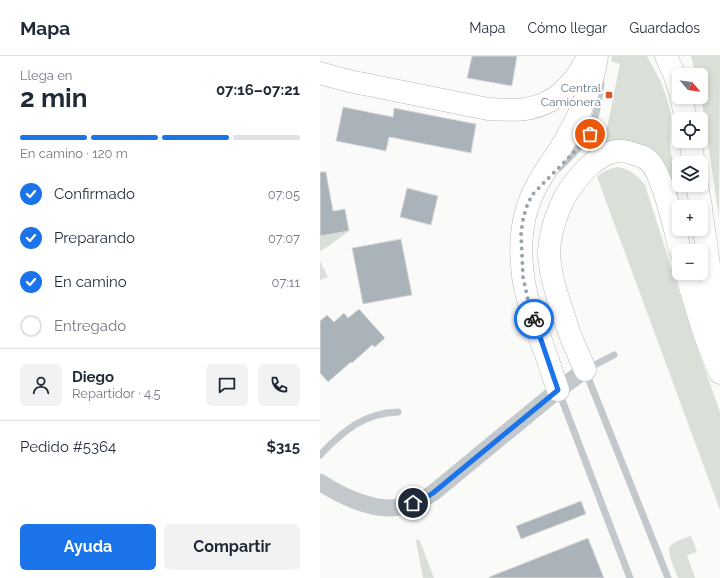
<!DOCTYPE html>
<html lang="es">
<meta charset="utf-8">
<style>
body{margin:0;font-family:Raleway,sans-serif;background:#f2f2f3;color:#1f2937;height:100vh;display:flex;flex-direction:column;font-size:15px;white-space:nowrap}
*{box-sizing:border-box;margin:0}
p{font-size:13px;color:#747a83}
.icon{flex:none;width:22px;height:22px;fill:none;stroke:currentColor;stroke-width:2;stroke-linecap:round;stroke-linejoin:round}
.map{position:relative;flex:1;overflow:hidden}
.panel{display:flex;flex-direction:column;background:#fff;width:320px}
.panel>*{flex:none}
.needle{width:26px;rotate:118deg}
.fabs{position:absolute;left:352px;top:12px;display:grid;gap:8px}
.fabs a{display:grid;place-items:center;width:36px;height:36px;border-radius:6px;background:#fff;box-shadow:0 2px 6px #0003;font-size:20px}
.pin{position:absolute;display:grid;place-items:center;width:34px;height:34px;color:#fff;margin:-17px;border:2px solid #fff;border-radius:50%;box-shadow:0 1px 4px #0007}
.courier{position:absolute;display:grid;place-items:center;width:40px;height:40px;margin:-20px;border:3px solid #1a73e8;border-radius:50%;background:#fff;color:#222;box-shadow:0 1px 5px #0007}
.head em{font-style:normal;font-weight:700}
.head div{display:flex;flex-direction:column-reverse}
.head{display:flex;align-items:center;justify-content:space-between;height:68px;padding:0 20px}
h1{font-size:26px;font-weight:700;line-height:30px}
.bar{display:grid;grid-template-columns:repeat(4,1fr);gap:6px 4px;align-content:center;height:48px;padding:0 20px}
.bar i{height:5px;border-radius:3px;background:#e0e1e3}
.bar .active{background:#1a73e8}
.bar p{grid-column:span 4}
.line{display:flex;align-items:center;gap:10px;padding:0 20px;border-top:1px solid #e0e1e3}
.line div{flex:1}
.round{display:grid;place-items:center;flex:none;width:42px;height:42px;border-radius:6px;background:#f2f2f3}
ol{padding:0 20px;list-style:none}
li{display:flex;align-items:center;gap:12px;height:44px}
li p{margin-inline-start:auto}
li .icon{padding:4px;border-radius:50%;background:#1a73e8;color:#fff;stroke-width:4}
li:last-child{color:#747a83}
li i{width:22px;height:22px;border:2px solid #e0e1e3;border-radius:50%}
.primary-button{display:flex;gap:8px;margin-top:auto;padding:8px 20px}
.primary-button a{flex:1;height:46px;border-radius:6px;background:#1a73e8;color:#fff;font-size:16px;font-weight:700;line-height:46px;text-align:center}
.primary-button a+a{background:#f2f2f3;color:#1f2937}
header{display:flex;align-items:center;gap:24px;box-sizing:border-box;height:56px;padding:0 20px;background:#fff;border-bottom:1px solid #e0e1e3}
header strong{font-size:19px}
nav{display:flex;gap:22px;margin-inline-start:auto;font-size:14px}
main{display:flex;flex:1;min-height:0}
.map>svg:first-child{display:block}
.green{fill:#dadfd7}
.building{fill:#aab3b9;stroke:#dcdcda}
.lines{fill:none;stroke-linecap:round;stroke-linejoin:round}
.trunk-casing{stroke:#b4b9bd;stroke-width:23}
.service{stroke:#c3c8cc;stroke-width:7}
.tertiary{stroke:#c3c8cc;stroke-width:17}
.trunk{stroke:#fff;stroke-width:22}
.done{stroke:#99a4ac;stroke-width:4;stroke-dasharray:0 7.2}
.route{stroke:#1a73e8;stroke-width:5}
.poi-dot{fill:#e4572e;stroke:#fff;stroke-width:1.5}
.labels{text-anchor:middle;stroke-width:4;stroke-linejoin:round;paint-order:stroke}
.poi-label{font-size:12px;fill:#657683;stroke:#fff;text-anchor:end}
</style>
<header>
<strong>Mapa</strong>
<nav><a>Mapa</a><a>Cómo llegar</a><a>Guardados</a></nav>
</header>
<main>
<section class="panel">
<div class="head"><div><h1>2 min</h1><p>Llega en</p></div><em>07:16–07:21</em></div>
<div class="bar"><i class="active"></i><i class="active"></i><i class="active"></i><i></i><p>En camino · 120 m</p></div>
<ol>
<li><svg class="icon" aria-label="check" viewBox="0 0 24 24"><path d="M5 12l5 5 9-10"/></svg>Confirmado<p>07:05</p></li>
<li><svg class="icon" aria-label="check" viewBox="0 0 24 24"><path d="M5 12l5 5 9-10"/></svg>Preparando<p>07:07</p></li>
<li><svg class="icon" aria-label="check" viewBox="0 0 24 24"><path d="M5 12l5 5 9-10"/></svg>En camino<p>07:11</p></li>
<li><i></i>Entregado</li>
</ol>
<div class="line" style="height:72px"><a class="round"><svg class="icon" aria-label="person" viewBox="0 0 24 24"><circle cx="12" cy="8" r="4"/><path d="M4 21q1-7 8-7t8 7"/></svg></a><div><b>Diego</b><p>Repartidor · 4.5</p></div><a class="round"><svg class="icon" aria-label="chat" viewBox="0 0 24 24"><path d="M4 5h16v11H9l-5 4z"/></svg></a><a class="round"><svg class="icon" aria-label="phone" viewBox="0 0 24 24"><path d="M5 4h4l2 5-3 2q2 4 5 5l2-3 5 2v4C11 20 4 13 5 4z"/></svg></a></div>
<div class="line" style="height:52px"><div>Pedido #5364</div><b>$315</b></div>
<div class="primary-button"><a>Ayuda</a><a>Compartir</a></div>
</section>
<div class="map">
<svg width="400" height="522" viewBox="0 0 400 522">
<rect width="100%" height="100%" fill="#fafaf8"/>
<path class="green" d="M 292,0 L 327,0 L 341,26 L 346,40 L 351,57 L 350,90 L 360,151 L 348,125 L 280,90 L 269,96 L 265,92 L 273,80 L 277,70 L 287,72 L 300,8 L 291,5 Z
M 371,0 L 400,0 L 399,162 L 381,39 L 381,19 L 376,19 Z
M 298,111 C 312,115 316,118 325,129 L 373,280 L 400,356 L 400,454 L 277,121 C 283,115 289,113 298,111 Z
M 29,175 L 7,191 L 0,195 L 0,180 Z
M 0,205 L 8,221 L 0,224 Z
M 371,480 L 377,496 L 367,499 L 375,522 L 358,522 C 356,515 345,495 351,489 C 356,485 365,482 371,480 Z
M 97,483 L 100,485 L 114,522 L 103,522 L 96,485 Z"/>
<path class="building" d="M 152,0 L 197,0 L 192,30 L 147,22 Z
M 23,51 L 73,61 L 74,52 L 156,68 L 151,97 L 69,81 L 66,95 L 16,85 Z
M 0,116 L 6,116 L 13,155 L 25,153 L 29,175 L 0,180 Z
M 87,132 L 118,140 L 111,169 L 80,161 Z
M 81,183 L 92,239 L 43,248 L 32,192 Z
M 39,253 L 65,282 L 55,291 L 52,289 L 32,307 L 31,306 L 8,326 L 0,317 L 0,265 L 7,259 L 14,266 L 24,257 L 28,262 Z
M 261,445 L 266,458 L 201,483 L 196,470 Z
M 268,482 L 284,522 L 169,522 L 169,521 Z"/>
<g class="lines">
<g class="trunk-casing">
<path id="trunk" d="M 346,0 L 355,20 L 359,33
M 0,17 L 29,25 L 168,53 C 180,53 193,55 205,53 C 235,49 256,27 268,0
M 361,41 L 366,63
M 370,85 L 374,107
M 377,129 L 381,151
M 381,153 L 400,286
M 366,217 C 376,252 385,284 400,317
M 265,314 C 261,304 257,295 253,286 C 248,275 245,263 241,251 C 235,234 229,214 229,195 C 230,180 234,165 240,151 C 249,130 272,100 296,95 C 302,94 309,96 314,98 C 318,99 324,101 328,104 C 343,117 355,174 360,195
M 238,334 C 231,313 224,293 217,273 C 212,256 205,238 203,220 C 199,188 201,158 217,129 C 224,116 232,105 240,93 C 257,65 273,32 277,0"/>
</g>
<path class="service" d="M 239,112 C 249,101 264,89 270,77 C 276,65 279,41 281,28
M 294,299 L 265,314 L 348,522
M 239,336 L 310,522
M 0,399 C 23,375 44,357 78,356"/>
<path class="tertiary" d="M 0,426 C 19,439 49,453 72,452 C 87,451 101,445 113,437 L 238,334 L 265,314"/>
<use href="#trunk" class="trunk"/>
</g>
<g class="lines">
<path class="done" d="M 214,263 L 208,244 L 203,221 L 201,177 L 203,164 L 206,152 L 212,139 L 264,86 L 270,78"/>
<path class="route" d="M 93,447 L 105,442 L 113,437 L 238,334 L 214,263"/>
</g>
<rect class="poi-dot" x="285" y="35" width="8" height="8" rx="2"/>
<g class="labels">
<g class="poi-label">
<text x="281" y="36">Central<tspan x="281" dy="14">Camionera</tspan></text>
</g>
</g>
</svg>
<div class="fabs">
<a><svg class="needle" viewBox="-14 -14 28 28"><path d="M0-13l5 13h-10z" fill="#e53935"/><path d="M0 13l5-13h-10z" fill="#747a83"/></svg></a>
<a><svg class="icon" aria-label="locate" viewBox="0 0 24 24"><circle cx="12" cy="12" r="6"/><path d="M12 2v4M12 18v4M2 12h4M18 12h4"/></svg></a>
<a><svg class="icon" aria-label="layers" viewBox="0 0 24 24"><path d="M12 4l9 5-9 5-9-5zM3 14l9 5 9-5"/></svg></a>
<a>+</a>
<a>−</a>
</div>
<div class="pin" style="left:270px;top:78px;background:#ea580c"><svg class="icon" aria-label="bag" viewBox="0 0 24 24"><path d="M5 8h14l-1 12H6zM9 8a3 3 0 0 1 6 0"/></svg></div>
<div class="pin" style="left:93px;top:447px;background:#1f2937"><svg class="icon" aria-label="home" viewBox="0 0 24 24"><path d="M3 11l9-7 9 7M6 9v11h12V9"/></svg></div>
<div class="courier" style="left:214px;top:263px"><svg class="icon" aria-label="bike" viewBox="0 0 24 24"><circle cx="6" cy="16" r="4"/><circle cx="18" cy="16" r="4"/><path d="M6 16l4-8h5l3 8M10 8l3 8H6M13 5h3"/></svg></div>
</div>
</main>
